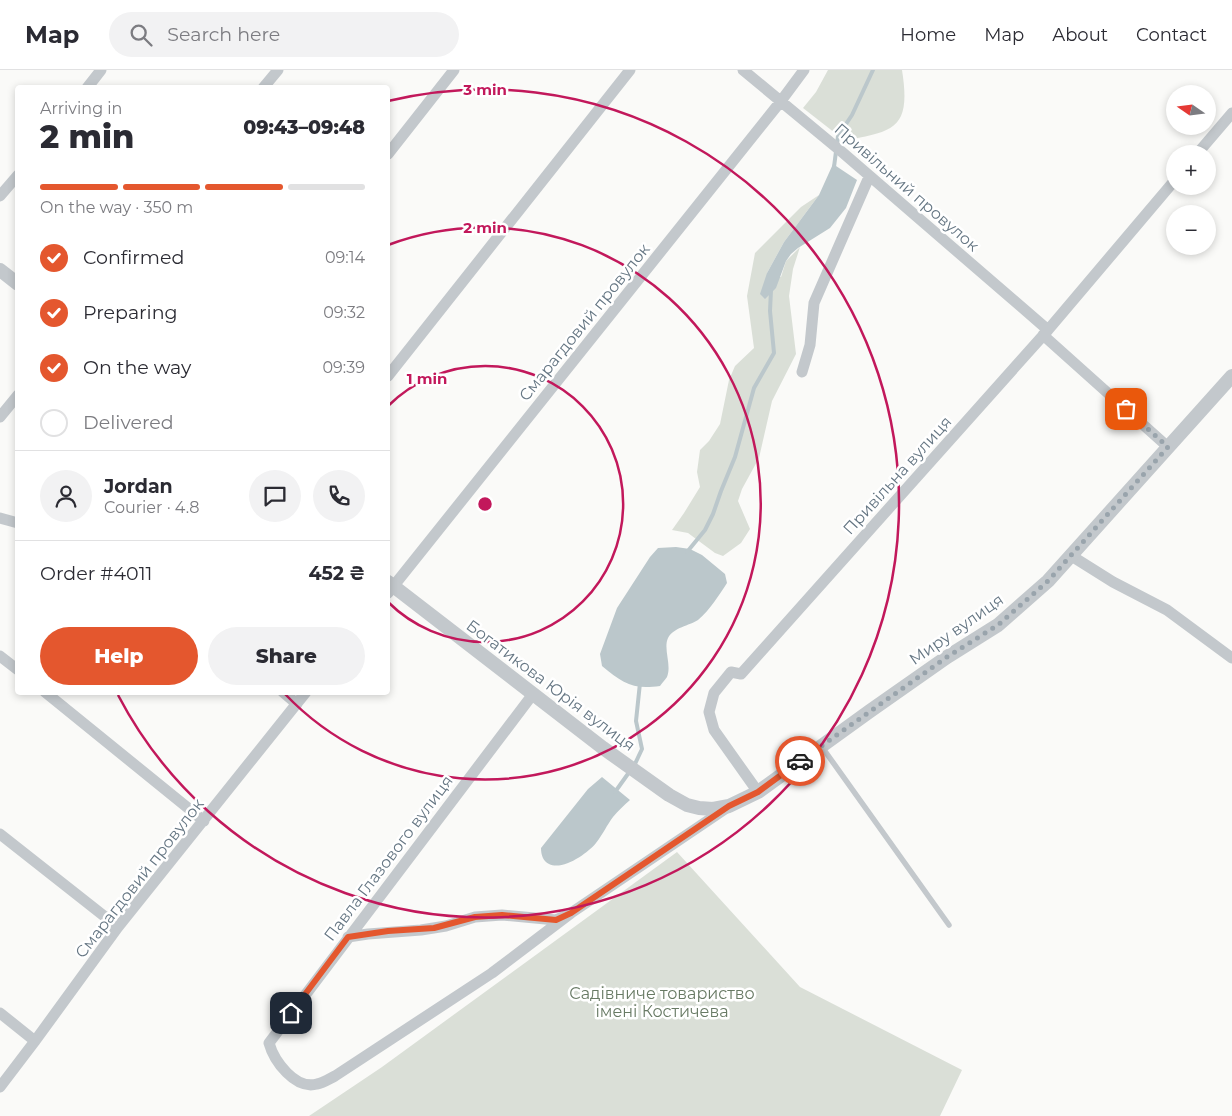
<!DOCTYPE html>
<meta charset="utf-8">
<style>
body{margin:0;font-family:Montserrat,sans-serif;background:#f2f2f3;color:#2b2b33;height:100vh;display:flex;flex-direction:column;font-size:19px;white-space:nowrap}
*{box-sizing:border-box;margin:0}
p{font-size:16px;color:#7c7c81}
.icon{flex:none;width:28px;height:28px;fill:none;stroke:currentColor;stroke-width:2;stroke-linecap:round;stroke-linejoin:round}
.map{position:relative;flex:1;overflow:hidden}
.details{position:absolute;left:15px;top:15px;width:375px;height:610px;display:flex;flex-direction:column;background:#fff;border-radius:5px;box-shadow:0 2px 8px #0003}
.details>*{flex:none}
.needle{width:32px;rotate:284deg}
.tools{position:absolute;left:1166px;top:15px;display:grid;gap:10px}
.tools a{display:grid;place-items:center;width:50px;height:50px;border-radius:50%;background:#fff;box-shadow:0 2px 8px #0003;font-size:25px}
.pin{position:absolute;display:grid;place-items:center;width:42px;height:42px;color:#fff;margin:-21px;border-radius:10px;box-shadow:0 2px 8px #0006}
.courier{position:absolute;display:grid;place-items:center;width:50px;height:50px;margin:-25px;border:4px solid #e4572e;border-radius:50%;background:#fff;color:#222;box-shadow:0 1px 6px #0007}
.headline em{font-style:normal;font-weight:800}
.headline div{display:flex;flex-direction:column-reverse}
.headline{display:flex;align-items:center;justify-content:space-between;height:85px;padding:0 25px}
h1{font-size:32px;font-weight:800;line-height:38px}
.bar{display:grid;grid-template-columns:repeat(4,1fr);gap:8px 5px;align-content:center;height:60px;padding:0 25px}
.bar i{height:6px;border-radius:4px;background:#e1e1e2}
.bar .current{background:#e4572e}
.bar p{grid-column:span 4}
.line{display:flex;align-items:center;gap:12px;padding:0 25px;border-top:1px solid #e1e1e2}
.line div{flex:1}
.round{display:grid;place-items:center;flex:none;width:52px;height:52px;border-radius:26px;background:#f2f2f3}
ol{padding:0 25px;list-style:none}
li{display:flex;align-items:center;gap:15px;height:55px}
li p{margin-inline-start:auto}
li .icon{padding:5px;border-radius:50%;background:#e4572e;color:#fff;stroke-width:4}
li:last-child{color:#7c7c81}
li i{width:28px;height:28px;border:2px solid #e1e1e2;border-radius:50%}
.button{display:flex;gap:10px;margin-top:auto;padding:10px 25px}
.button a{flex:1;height:58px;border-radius:30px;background:#e4572e;color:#fff;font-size:20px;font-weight:800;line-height:58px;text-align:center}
.button a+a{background:#f2f2f3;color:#2b2b33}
header{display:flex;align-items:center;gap:30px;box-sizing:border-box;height:70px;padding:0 25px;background:#fff;border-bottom:1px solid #e1e1e2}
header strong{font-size:24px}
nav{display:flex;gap:28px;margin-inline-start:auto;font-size:18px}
.search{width:350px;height:45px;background:#f2f2f3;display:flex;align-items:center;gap:12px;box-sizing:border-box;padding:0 18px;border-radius:28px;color:#7c7c81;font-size:19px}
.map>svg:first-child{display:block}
.green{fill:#dadfd7}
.water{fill:#bbc7cb}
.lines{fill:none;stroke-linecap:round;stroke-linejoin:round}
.stream{stroke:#bbc7cb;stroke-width:4}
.service{stroke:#c3c8cc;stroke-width:5.5}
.minor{stroke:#c3c8cc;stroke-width:11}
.tertiary{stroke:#c3c8cc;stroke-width:14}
.done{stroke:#99a4ac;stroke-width:5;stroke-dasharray:0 9}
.route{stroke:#e4572e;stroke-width:6}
.ring{fill:none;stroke:#c2185b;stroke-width:2.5}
.labels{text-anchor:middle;stroke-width:5;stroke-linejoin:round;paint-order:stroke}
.street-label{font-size:16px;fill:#657683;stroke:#fff}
.park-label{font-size:16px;fill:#687a64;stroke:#fff}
.centre{fill:#c2185b;stroke:#fff;stroke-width:2.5}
.ring-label{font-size:15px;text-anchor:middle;font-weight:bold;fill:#c2185b;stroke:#fff;stroke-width:5;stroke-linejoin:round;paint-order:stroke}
</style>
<header>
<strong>Map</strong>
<div class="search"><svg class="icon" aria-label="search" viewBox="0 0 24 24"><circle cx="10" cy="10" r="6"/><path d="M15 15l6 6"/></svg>Search here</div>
<nav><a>Home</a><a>Map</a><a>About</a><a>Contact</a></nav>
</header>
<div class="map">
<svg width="1232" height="1046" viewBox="0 0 1232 1046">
<rect width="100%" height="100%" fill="#fafaf8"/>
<path class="green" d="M 828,0 L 902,0 C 911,57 896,62 844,70 L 803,38 L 816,22 Z
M 819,125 L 784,172 L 767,203 L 781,207 L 786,191 L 800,177 L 793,199 L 789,226 L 796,284 L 772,331 L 759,388 L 742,419 L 738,431 L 750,459 L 741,473 L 723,486 L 715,483 L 688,463 L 672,460 L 684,443 L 700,417 L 697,402 L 700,380 L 709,371 L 720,354 L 729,310 L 735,296 L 754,278 L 747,226 L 755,183 L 801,137 Z
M 677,782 L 800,917 L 962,1000 L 940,1046 L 309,1046 L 382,997 Z"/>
<path class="water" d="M 833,94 L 857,110 L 846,138 L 830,158 L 798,178 L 791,184 L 786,191 L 776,218 L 765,229 L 760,224 L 767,203 L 784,172 L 819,125 Z
M 676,477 L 690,479 L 702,485 L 725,504 L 727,513 C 719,525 710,540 698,550 C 689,556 674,557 668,568 C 663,579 672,595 667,607 C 665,610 662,613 660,616 C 632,620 623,613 602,596 L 600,584 L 617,538 L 650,487 L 658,478 Z
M 602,707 L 630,730 C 624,735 618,741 613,747 C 607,755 603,764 596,773 C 588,783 563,801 549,794 C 543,791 541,785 541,778 L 588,719 Z"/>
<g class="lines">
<path class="stream" d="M 834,97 L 838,66 L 852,45 L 873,0
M 687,482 L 705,460 L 713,444 L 721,421 L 735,387 L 754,318 L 774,283 L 770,241 L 771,220
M 634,696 L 642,679 L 636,651 L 640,613
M 615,722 L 630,701"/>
<path class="service" d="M 822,677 L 949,855"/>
<path class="minor" d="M 743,0 L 842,82 L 1048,260
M 87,18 L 101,0
M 263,18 L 278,0
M 388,84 L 454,0
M 1197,84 L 1232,43
M 0,126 L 18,105
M 1043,265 L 1168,377
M 802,302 L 810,275 L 814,233 L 869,107
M 388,306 L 630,0
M 0,347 L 18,325
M 0,448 L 18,453
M 1070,485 L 1113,512 L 1167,540 L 1232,588
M 388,523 L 781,31 L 804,0
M 0,586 L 18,600
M 45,622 L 204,751
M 283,622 L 297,634
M 533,624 L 269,973 C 274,991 295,1020 317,1014 C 323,1013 329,1009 335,1006 L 492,903 L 571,843
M 758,722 L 714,660 L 709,642 L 714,623 L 731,602 L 741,604 L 1048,260 L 1175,110
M 0,764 L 118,857
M 348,867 L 368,864 L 421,860 L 446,856 L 475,847 L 502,845 L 556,850 L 571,843 L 728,737
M 0,943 L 35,971
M 0,1017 L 35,971 L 118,857 L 306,622"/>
<path class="tertiary" d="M 0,200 L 18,214
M 388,512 L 603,678 L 669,725 L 687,735 L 699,738 L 713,739 L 729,736 L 758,722 L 870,641 L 947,587 L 998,555 L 1048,511 L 1232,306"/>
</g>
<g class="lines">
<path class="done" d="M 800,691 L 947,587 L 998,555 L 1048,511 L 1168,377 L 1126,339"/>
<path class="route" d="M 291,943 L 348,867 L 388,861 L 434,858 L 475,847 L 502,845 L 556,850 L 571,843 L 729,736 L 758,722 L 800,691"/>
</g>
<g class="ring">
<path d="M388 336A138 138 0 1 1 388 532"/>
<path d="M388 175A276 276 0 1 1 285 624"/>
<path d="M388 31A414 414 0 1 1 118 625"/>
</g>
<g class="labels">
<g class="street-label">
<text transform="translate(907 117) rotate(41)" y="6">Привільний провулок</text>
<text transform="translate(584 252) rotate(-51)" y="6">Смарагдовий провулок</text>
<text transform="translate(897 405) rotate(-48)" y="6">Привільна вулиця</text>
<text transform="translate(956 559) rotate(-35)" y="6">Миру вулиця</text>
<text transform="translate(551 615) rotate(37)" y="6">Богатикова Юрія вулиця</text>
<text transform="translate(388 788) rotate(-53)" y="6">Павла Глазового вулиця</text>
<text transform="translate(139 808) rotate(-52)" y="6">Смарагдовий провулок</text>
</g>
<g class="park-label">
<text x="662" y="929">Садівниче товариство<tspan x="662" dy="18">імені Костичева</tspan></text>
</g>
</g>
<circle cx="485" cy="434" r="8" class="centre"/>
<g class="ring-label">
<text x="485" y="25">3 min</text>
<text x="485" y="163">2 min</text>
<text x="427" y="314">1 min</text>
</g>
</svg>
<div class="tools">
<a><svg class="needle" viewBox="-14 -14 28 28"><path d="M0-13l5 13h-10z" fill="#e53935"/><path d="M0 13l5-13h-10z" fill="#7c7c81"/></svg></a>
<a>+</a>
<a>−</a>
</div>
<div class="pin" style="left:1126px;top:339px;background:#ea580c"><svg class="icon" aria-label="bag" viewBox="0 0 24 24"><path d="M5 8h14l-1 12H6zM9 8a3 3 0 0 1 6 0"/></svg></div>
<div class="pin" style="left:291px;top:943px;background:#1f2937"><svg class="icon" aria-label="home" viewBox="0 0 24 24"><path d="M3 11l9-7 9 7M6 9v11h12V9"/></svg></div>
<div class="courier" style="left:800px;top:691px"><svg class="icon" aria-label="car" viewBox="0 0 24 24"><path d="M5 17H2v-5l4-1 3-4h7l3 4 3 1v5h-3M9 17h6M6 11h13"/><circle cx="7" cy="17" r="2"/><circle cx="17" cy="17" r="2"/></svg></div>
<section class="details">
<div class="headline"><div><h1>2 min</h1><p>Arriving in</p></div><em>09:43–09:48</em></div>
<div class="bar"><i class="current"></i><i class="current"></i><i class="current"></i><i></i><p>On the way · 350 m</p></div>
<ol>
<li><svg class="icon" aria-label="check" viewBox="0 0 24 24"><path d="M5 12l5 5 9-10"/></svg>Confirmed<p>09:14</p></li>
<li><svg class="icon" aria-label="check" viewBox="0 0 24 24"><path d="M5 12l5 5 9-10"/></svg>Preparing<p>09:32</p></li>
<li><svg class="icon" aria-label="check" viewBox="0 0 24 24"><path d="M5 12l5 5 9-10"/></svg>On the way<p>09:39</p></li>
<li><i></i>Delivered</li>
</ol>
<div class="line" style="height:90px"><a class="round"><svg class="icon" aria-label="person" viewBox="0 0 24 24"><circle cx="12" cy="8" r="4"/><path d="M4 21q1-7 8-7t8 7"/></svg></a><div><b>Jordan</b><p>Courier · 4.8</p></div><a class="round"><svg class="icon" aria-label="chat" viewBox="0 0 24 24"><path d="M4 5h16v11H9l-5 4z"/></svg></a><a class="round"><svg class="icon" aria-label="phone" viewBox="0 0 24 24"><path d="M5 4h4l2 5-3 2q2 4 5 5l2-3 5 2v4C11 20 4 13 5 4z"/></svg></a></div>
<div class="line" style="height:65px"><div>Order #4011</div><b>452 ₴</b></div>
<div class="button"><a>Help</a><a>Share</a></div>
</section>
</div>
